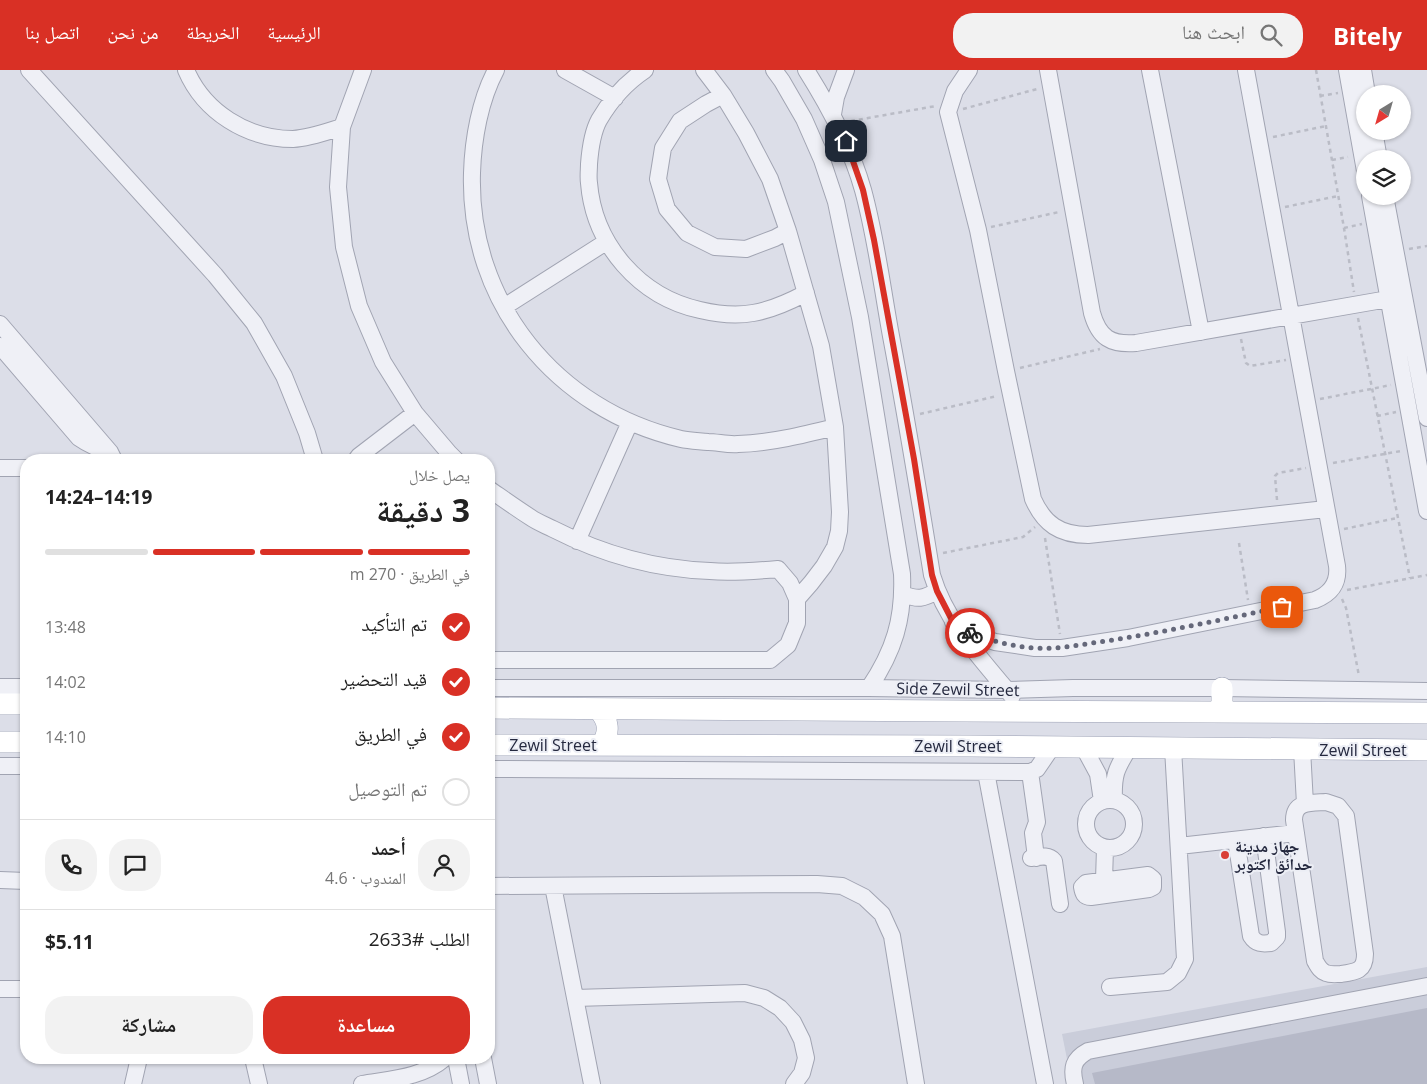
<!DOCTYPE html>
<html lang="ar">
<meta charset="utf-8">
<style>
body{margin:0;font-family:"Open Sans","Noto Naskh Arabic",sans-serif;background:#f2f2f2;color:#222;direction:rtl;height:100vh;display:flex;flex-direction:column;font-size:19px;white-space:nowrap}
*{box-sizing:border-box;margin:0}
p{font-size:16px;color:#767676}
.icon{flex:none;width:28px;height:28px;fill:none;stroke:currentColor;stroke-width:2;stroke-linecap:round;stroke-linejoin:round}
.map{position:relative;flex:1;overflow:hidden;direction:ltr}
.details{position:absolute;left:20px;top:384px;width:475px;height:610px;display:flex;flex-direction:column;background:#fff;border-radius:20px;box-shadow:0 1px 4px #0004;direction:rtl}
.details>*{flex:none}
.needle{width:32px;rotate:217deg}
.controls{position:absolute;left:1356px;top:15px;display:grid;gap:10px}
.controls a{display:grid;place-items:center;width:55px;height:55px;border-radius:50%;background:#fff;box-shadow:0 1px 4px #0004;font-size:25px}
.pin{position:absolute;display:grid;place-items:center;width:42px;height:42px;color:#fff;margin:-21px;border-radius:10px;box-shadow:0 2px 8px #0006}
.courier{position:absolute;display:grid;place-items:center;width:50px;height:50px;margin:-25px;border:4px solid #d93025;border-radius:50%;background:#fff;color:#222;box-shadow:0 1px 6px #0007}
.summary em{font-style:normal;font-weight:700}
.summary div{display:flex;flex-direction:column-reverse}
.summary{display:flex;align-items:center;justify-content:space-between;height:85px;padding:0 25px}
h1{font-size:32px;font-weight:700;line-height:38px}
.bar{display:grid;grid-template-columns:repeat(4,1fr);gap:8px 5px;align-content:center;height:60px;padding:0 25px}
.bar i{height:6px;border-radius:4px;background:#e0e0e0}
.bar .current{background:#d93025}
.bar p{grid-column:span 4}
.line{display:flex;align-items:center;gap:12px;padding:0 25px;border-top:1px solid #e0e0e0}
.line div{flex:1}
.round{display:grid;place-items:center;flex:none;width:52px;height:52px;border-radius:20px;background:#f2f2f2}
ol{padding:0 25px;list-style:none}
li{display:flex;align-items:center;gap:15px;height:55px}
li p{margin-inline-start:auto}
li .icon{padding:5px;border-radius:50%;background:#d93025;color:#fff;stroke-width:4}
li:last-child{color:#767676}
li i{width:28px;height:28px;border:2px solid #e0e0e0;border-radius:50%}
.cta{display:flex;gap:10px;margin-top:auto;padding:10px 25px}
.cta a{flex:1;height:58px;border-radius:20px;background:#d93025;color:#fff;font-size:20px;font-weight:700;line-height:58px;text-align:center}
.cta a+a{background:#f2f2f2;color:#222}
header{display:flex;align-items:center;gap:30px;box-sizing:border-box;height:70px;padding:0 25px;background:#d93025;color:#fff}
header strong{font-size:24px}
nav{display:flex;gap:28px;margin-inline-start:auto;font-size:18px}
.search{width:350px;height:45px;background:#f2f2f2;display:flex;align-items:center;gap:12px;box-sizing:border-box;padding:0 18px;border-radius:20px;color:#767676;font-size:19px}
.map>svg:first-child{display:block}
.built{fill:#cacdda}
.building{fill:#b6b9c8}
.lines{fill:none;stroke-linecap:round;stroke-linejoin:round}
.minor-casing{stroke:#a1a4b2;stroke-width:18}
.major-casing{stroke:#9ba0b4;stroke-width:22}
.path{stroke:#babcc6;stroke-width:2.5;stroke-dasharray:4 4;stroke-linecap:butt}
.minor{stroke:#eff0f6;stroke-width:16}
.major{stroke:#fff;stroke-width:21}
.done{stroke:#65687a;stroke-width:5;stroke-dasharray:0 9}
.route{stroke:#d93025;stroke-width:6}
.poi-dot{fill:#d93e35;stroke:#eceef5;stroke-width:2}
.labels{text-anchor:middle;stroke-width:4;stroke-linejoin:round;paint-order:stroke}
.street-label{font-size:16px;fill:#25293f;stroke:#eceef5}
.poi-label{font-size:16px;font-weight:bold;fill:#25293f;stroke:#eceef5;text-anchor:start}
</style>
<header>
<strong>Bitely</strong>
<div class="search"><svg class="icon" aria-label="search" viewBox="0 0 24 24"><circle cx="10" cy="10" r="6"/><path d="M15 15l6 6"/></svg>ابحث هنا</div>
<nav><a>الرئيسية</a><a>الخريطة</a><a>من نحن</a><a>اتصل بنا</a></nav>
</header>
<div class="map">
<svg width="1427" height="1014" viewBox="0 0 1427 1014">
<rect width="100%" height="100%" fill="#dcdee8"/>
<path class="built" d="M 1427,897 L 1427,1014 L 1072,1014 L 1062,964 Z"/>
<path class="building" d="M 1427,938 L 1427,1014 L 1095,1014 L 1092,1003 Z"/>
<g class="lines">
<g class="minor-casing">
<path id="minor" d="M 29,0 L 215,205 L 254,253 L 284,306 L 307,363 L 315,390
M 186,0 C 204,42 247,69 293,69 C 310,68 326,62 342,57
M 363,0 L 342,57 L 338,117 L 344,177 L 359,236 L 383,292 L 415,343 L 449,383 L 456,390
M 496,0 C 480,30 473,69 472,103 C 468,232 556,340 681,369 C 690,371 699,371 708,372 C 717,372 728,375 738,374 C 771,373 803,365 835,357
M 565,0 L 615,28
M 645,0 C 627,12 610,31 599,50 C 593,61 590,81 589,94 C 589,100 588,107 589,113 C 594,175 640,227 700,240 C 717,244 736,246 753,243 C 772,240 789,232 806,223
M 704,0 L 723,25 L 746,63 L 770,109 L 788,161 L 821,276 L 835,357 L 840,442 L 839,461 L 835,477 L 824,496 L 811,513 L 797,529
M 774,0 L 782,11 L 804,49 L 822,90 L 836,132 L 860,247 L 902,504 C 904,549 894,581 869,618
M 806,0 C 830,38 851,77 863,120 C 876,167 882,217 891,266 C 906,345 919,425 932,505 C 946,552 981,589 1012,626
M 969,0 L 955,21 L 948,42 L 978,160 L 1006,301 L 1033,429 C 1044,454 1060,465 1088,465 L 1326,439
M 1048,0 L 1092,243 C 1099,268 1111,275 1136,273 L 1388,229
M 1150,0 L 1201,262
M 1347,0 L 1365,101
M 1363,0 L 1367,24
M 723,25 L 706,34 L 680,51 L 663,78 L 658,109 L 667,139 L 687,163 L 715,177 L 746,179 L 775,168 L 788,161
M 833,44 L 836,27 L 846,0
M 1374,61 L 1379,89
M 1370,126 L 1427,441
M 1385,126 L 1427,348
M 504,237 L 606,172
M 0,254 L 110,382 L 114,390
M 0,276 L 79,368 C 89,375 98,379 110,382
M 356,390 L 359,386 L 415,343
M 0,398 L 26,398
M 489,419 C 502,428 516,438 530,447 C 537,452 545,455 553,459 C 602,484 655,499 710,501 C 732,503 755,501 778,499 L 790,513 L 797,529 L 797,553 L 788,575 L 770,590 L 489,590
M 577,471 L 630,352
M 903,524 C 918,530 923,529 937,521
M 953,552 L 970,563 L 995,572 L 1035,578 L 1062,578 L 1128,568 L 1315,530 C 1331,524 1339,513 1337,496 L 1246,0
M 0,617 L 26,617
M 489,618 L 869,618 L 1007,620 L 1073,618 L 1222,618 L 1427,621
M 1084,678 L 1098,704 L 1102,731
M 1302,679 L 1305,734
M 0,696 L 26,696
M 489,699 L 1030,702 L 1037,699 L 1052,677
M 986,702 L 1045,1014
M 1030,702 L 1037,752 L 1033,763 L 1036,788
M1086 754a24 24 0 1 1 48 0a24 24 0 1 1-48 0Z
M 1114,730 C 1113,705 1116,699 1129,678
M 1326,732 L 1338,736 L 1346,746 L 1365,884 C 1365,901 1356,902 1341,904 C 1336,904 1331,905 1326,903 C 1320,901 1318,896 1315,891 L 1294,750 C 1294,731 1311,733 1326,732 Z
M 1236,770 L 1251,866 C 1256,874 1262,874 1271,873 L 1277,867 L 1277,862 L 1264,766
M 1179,776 L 1296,763
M 1031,788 C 1039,787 1048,784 1054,791 L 1060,834
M 1148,805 L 1153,809 L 1153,817 L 1149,819 L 1091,827 C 1084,827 1083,823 1082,817 L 1086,813 Z
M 0,810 L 26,811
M 1104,810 L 1105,778
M 489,816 L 817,814 L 842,816 L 864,827 L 882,844 L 892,866 L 916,1014
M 553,816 L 592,1014
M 1110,917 L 1167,912 L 1178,903 L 1185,889 L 1173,678
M 0,919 L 26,919
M 575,928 L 745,923 L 764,928 L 780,938 L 793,952 L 802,970 L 806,988 L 802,1003 L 794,1014
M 253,988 L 259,1014
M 456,988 L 461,1014
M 483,988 L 488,1014
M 133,1014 L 139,988
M 362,1014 C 391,1009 422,1008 445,988
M 1075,1014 C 1071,998 1073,989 1088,981 L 1427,916"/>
</g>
<g class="major-casing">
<path id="major" d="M 1222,618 L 1222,642
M 0,634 L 26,634
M 489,638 L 962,641 L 1427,643
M 598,639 C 609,650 610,662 602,675
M 0,672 L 26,672
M 489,675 L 971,676 L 1427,680"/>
</g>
<path class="path" d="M 1316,0 L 1344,158 L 1354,222
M 1320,26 L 1338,23
M 963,39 L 1037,19
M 851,51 L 936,36
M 1273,67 L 1326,56
M 1332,90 L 1348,87
M 1285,137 L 1338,126
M 991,157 L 1059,142
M 1344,158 L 1362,154
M 1409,179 L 1427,176
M 1358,248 L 1410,508
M 1241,269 L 1246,293 L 1250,296 L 1286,290
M 1020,298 L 1100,279
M 1320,329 L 1391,315
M 920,344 L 997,326
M 1377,346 L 1396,342
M 1333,393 L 1401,381
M 1277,430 L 1275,406 L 1278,403 L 1306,398
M 1344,459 L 1397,448
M 1045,468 L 1060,564
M 1239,473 L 1248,530
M 943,483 L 1023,467 L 1035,457
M 1347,520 L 1427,505
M 1342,529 L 1346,538 L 1359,606"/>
<use href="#minor" class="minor"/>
<use href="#major" class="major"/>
</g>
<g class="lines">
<path class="done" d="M 970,563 C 991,571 1011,576 1033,578 C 1058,580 1082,574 1106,571 C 1165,562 1224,549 1282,537"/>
<path class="route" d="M 846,71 L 863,120 L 874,170 L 914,389 L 932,505 L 937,521 L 953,552 L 970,563"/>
</g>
<circle class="poi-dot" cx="1225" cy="785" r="5"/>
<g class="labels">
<g class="street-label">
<text transform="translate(958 619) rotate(1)" y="6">Side Zewil Street</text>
<text x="553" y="681">Zewil Street</text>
<text x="958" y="682">Zewil Street</text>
<text x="1363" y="686">Zewil Street</text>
</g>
<g class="poi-label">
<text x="1235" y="782">جهاز مدينة<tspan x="1235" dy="18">حدائق اكتوبر</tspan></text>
</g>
</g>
</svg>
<div class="controls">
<a><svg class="needle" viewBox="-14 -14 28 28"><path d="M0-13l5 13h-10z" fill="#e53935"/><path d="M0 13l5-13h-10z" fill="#767676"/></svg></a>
<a><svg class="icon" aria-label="layers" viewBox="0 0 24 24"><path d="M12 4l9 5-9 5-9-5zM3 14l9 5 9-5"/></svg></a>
</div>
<div class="pin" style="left:1282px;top:537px;background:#ea580c"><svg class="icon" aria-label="bag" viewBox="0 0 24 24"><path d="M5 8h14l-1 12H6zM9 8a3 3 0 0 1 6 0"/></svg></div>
<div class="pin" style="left:846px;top:71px;background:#1f2937"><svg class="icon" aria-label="home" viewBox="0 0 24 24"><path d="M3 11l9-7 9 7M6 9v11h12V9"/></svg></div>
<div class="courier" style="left:970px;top:563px"><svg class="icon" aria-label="bike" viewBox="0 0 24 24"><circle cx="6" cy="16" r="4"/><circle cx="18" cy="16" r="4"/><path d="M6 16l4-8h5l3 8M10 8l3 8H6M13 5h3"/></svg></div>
<section class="details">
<div class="summary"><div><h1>3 دقيقة</h1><p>يصل خلال</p></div><em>14:19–14:24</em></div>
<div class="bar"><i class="current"></i><i class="current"></i><i class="current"></i><i></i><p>في الطريق · 270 m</p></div>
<ol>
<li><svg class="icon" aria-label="check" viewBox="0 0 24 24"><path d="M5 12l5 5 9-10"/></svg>تم التأكيد<p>13:48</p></li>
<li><svg class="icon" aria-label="check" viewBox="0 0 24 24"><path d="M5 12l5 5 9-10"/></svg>قيد التحضير<p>14:02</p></li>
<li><svg class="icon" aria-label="check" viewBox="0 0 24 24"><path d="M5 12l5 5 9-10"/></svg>في الطريق<p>14:10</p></li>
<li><i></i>تم التوصيل</li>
</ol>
<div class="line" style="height:90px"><a class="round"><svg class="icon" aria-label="person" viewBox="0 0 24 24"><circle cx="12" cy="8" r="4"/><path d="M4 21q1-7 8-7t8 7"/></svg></a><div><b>أحمد</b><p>المندوب · 4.6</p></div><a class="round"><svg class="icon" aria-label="chat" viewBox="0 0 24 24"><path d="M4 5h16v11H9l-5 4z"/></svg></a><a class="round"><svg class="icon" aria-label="phone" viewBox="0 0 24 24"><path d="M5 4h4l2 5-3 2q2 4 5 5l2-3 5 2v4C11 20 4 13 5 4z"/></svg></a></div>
<div class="line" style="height:65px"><div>الطلب #2633</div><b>$5.11</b></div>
<div class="cta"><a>مساعدة</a><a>مشاركة</a></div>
</section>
</div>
